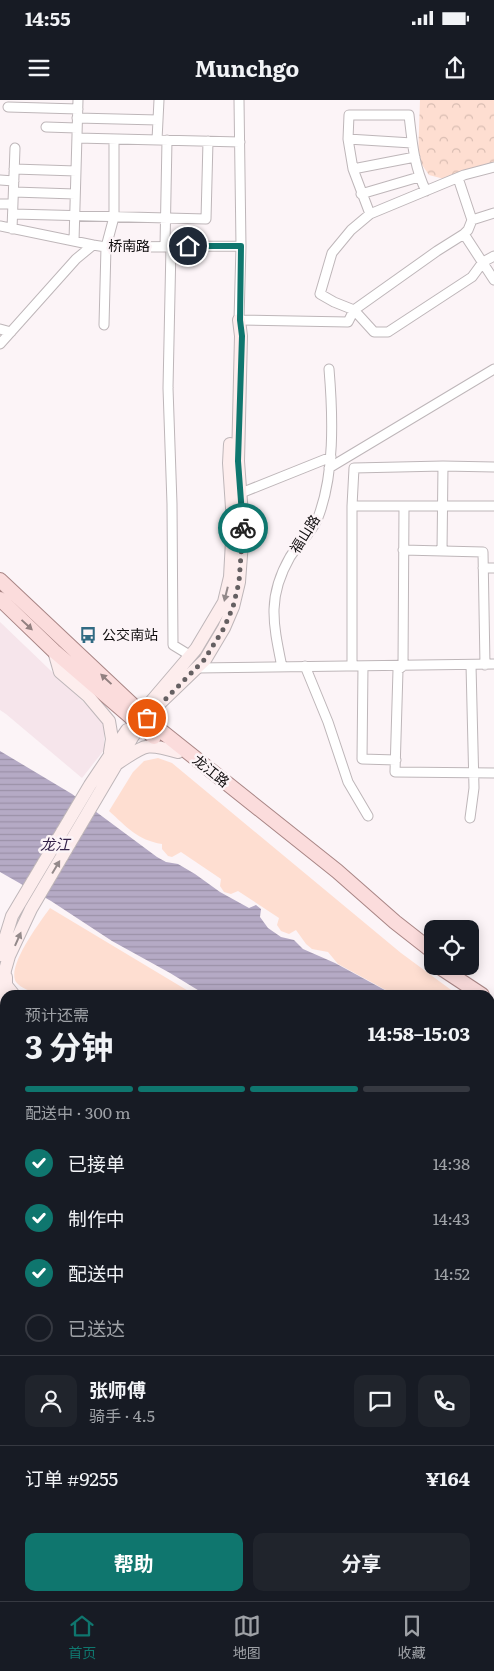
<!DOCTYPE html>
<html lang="zh">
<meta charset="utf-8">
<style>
body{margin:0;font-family:Literata,"Noto Sans SC",serif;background:#20242c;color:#f1f3f6;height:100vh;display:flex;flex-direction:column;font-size:19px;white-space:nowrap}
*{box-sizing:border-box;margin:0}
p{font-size:16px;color:#9ea1a6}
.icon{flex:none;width:28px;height:28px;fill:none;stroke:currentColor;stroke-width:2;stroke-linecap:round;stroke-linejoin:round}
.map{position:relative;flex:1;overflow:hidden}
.details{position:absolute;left:0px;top:890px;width:495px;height:611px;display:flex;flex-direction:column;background:#171b24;border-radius:15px 15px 0 0;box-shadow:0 2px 12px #0003}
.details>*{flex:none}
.fabs{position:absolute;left:424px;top:820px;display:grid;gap:10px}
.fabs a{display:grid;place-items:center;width:55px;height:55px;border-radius:10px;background:#171b24;box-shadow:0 2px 12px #0003;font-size:25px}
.pin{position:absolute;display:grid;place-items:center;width:42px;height:42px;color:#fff;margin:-21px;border:2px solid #fff;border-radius:50%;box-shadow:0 1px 5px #0007}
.courier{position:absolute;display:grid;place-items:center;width:50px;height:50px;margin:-25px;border:4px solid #0f766e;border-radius:50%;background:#fff;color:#222;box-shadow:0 1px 6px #0007}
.head em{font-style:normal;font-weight:700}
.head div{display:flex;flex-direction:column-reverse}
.head{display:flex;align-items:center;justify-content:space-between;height:85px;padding:0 25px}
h1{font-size:32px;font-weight:700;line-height:38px}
.bar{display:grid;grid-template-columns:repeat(4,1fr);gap:8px 5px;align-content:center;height:60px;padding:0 25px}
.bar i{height:6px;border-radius:4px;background:#363941}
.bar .current{background:#0f766e}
.bar p{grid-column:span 4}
.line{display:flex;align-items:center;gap:12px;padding:0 25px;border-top:1px solid #363941}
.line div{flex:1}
.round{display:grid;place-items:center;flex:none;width:52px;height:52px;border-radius:10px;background:#20242c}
ol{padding:0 25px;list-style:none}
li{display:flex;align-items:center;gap:15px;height:55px}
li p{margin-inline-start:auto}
li .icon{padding:5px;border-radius:50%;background:#0f766e;color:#fff;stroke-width:4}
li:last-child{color:#9ea1a6}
li i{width:28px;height:28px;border:2px solid #363941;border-radius:50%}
.action{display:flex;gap:10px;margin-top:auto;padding:10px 25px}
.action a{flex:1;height:58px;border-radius:10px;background:#0f766e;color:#fff;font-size:20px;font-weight:700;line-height:58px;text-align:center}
.action a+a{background:#20242c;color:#f1f3f6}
.status{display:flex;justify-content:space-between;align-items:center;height:35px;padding:0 25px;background:#171b24;direction:ltr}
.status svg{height:14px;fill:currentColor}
header{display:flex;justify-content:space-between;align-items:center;height:65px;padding:0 25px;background:#171b24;font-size:22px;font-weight:700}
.dock{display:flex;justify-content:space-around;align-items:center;height:70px;border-top:1px solid #363941;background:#171b24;font-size:14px;color:#9ea1a6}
.dock a{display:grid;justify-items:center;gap:2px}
.dock .current{color:#0f766e}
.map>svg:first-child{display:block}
.built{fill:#f6e5eb}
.forest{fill:url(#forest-crowns)}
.park{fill:#feded1}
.water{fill:url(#water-rules)}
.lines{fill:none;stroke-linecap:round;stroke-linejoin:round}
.street-casing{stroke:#beb6b9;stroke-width:11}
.secondary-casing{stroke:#beb6b9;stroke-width:14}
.primary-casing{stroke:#a88585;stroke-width:16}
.street{stroke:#fff;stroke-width:9}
.secondary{stroke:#fdeded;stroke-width:12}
.primary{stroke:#fbdcdc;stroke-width:14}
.oneway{fill:#93898a}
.oneway2{fill:#928080}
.done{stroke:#645f61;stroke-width:5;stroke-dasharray:0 9}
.route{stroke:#0f766e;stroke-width:6}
.labels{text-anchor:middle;stroke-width:5;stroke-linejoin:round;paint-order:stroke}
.street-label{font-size:14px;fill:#120f10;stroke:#fcf4f7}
.poi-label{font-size:14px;fill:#120f10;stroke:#fcf4f7;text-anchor:start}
.water-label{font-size:15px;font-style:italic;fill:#342249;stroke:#fcf4f7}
</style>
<div class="status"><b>14:55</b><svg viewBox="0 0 49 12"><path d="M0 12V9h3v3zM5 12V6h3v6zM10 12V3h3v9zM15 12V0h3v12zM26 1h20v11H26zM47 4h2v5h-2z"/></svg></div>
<header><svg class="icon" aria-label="menu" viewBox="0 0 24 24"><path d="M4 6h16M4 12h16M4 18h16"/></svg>Munchgo<svg class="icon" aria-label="share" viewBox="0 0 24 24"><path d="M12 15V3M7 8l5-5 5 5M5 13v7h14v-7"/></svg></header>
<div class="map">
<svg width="494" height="1501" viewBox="0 0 494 1501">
<defs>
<pattern id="forest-crowns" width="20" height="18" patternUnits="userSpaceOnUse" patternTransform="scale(1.25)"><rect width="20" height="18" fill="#feded1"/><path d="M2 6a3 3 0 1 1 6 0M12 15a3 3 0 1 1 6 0" fill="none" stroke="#d9bdb2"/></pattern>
<pattern id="water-rules" width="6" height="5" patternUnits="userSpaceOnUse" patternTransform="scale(1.25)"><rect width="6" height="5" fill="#b5aac5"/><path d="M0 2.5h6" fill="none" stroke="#9b91a8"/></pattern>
</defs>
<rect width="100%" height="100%" fill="#fcf4f7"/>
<path class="built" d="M 0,522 L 98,616 L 104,625 L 104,650 L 82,678 L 6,614 L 0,610 Z"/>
<path class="forest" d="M 420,0 L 494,0 L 494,65 L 444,79 L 429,75 L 418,59 Z"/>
<path class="park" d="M 158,658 L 172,663 L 401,853 L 458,895 L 395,895 L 338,864 L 328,852 L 312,849 L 306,844 L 296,830 L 289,834 L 281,831 L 277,825 L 279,818 L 238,791 L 231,794 L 224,792 L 220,786 L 221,779 L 181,752 L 172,757 L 168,756 L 162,749 L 162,744 C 137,740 127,727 109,711 L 133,672 L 144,661 Z
M 50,808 L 195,895 L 41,895 C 34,892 18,888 15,880 C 9,863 40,822 50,808 Z"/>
<path class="water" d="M 0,651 L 72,694 L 157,757 L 166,762 L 178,764 L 195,774 L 220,792 L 249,808 L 256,805 L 261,809 L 260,817 L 268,828 L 281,837 L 294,840 L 303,849 L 335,863 L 394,895 L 206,895 L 170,873 L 112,841 L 51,801 L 0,772 Z
M 490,931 L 494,932 L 494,1030 L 490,1027 Z"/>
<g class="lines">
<g class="street-casing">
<path id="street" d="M 239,0 L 241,146 L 239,220 L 348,222 L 354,210 L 437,151 L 464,134 L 468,130 L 472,120 L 494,113
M 8,7 L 78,9
M 77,18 L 158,20
M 46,27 L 77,28
M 77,38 L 240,42
M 348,39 L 412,43
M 157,40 L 159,0
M 494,67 L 464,75 L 370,114 L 351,130 L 332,153 L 320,194 L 334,202 L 354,210 L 374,232 L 388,232 L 472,177 L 483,162 L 494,156
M 14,69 L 76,71
M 353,69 L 415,57
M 458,78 L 472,120
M 0,80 L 14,81
M 14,92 L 75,94
M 361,94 L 419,77
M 0,104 L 13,104
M 13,114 L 206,119 L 208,41
M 370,114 L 353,69 L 348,39 L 349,15 L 409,15 C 412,41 414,67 426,91
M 0,126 L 93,145
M 12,129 L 15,48
M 464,134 L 494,180
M 74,141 L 78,0
M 165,146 L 167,40
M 171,146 L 168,288 L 172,404 L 173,545 L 191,556
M 104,225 L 106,147 L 114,117 L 114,39
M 0,229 L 11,232
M 0,244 L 76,159 L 93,145 L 106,147 L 241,146
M 329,368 L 494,269
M 241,393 L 331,357
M 352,406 L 494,406
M 403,450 L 483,452 L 485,565
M 442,451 L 443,366
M 483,468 L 494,468
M 305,566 L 328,622 L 348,682 L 368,716
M 352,566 L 352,406 L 354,368 L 443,366 L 494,367
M 363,566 L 362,659 L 396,660
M 403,566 L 398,570 L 395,672 L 494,673
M 403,566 L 404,407
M 282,567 C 273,523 267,497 290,457 C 298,444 311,433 317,420 C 335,376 333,316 329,269
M 197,568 L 494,564
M 470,718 L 474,688 L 471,565
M 0,980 L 5,981
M 0,1003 L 5,1004
M 0,1023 L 5,1024
M 0,1061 L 5,1061
M 0,1275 L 5,1272
M 490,1319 L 494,1323
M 490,1357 L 494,1344
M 490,1393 L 494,1395
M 261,1501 L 261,1496"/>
</g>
<g class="secondary-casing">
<path id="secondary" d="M 54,551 L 60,572 L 88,596 L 109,621 L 112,639 L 110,652
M 150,603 L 196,549 L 224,502 L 230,477 L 233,423 L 229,363 L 230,344
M 118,663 C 146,645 144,642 178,652
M 0,855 L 12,816 L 90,685 L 127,630
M 6,877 L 6,885 L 14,895
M 0,922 L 5,870 L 9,856 L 31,809 L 133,636 L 156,607 L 205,560 L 224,528 L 233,507 L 239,482 L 243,429 L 238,361 L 241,236 L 239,220
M 490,1240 L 494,1240
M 490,1466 L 494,1459
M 490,1486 L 494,1480
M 469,1501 L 472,1496
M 481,1501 L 484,1496"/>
</g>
<g class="primary-casing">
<path id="primary" d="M 0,480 L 155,626 L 337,771 L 395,822 L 432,851
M 0,499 L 54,551 L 154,637
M 438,866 L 482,895
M 0,913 L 5,914
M 0,924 L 5,924
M 490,1086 L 494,1088
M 0,1136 L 5,1133
M 176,1496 L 177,1501"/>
</g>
<use href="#street" class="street"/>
<use href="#secondary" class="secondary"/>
<use href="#primary" class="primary"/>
</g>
<defs><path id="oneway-solid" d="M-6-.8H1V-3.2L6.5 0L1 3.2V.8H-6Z" transform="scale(1.25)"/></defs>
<g class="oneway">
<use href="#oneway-solid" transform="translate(226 494) rotate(104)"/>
<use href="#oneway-solid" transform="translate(56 767) rotate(-59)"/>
<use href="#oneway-solid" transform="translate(18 839) rotate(-66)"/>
</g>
<g class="oneway2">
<use href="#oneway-solid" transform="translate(27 525) rotate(43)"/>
<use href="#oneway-solid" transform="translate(106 579) rotate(-137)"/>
</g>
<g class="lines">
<path class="done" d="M 147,618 L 204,560 L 224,528 L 233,507 L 239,482 L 243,428"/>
<path class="route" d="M 188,146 L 241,146 L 240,220 L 242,236 L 238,361 L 243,428"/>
</g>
<defs>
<g id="bus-bare" transform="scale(1.35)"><path d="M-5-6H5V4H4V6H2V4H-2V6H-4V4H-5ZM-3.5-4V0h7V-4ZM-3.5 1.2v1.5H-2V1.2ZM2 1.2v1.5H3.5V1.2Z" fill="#306a83" stroke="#fcf4f7" stroke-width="2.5" paint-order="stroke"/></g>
</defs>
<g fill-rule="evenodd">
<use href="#bus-bare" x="88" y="535"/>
</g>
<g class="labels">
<g class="street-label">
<text x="129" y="151">桥南路</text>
<text transform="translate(305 434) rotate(-58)" y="5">福山路</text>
<text transform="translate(211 671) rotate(39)" y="5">龙江路</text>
</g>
<g class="poi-label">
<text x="102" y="540">公交南站</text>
</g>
<g class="water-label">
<text x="55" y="750">龙江</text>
</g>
</g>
</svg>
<div class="fabs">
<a><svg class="icon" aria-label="locate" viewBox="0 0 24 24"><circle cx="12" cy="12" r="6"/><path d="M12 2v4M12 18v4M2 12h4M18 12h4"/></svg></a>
</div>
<div class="pin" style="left:147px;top:618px;background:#ea580c"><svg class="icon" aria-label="bag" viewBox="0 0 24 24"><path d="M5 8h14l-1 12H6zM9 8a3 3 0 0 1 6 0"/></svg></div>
<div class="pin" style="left:188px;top:146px;background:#1f2937"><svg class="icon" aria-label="home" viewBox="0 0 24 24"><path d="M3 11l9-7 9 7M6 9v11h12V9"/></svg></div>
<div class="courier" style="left:243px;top:428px"><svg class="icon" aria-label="bike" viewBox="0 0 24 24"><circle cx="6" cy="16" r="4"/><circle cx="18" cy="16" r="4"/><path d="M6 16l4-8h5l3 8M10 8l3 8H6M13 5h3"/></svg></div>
<section class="details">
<div class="head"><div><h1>3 分钟</h1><p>预计还需</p></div><em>14:58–15:03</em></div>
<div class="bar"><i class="current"></i><i class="current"></i><i class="current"></i><i></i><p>配送中 · 300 m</p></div>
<ol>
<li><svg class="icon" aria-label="check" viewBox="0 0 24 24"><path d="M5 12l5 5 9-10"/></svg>已接单<p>14:38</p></li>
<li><svg class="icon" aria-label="check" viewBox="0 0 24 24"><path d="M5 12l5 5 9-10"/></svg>制作中<p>14:43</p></li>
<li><svg class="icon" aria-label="check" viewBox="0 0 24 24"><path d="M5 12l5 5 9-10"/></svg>配送中<p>14:52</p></li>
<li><i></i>已送达</li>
</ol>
<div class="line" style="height:90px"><a class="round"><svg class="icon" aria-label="person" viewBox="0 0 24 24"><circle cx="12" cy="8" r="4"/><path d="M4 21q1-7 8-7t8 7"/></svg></a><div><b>张师傅</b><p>骑手 · 4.5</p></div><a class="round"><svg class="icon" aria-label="chat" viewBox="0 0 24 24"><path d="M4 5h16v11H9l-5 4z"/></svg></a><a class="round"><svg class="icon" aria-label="phone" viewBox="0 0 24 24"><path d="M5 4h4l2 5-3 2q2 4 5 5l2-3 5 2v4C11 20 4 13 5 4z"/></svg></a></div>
<div class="line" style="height:65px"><div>订单 #9255</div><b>¥164</b></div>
<div class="action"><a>帮助</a><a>分享</a></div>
</section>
</div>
<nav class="dock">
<a class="current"><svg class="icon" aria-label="home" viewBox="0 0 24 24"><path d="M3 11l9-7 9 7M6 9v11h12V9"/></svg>首页</a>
<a><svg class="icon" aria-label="map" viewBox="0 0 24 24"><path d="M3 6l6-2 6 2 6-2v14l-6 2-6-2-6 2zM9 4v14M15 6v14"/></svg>地图</a>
<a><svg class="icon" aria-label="saved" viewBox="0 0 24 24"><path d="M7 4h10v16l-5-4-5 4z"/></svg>收藏</a>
</nav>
